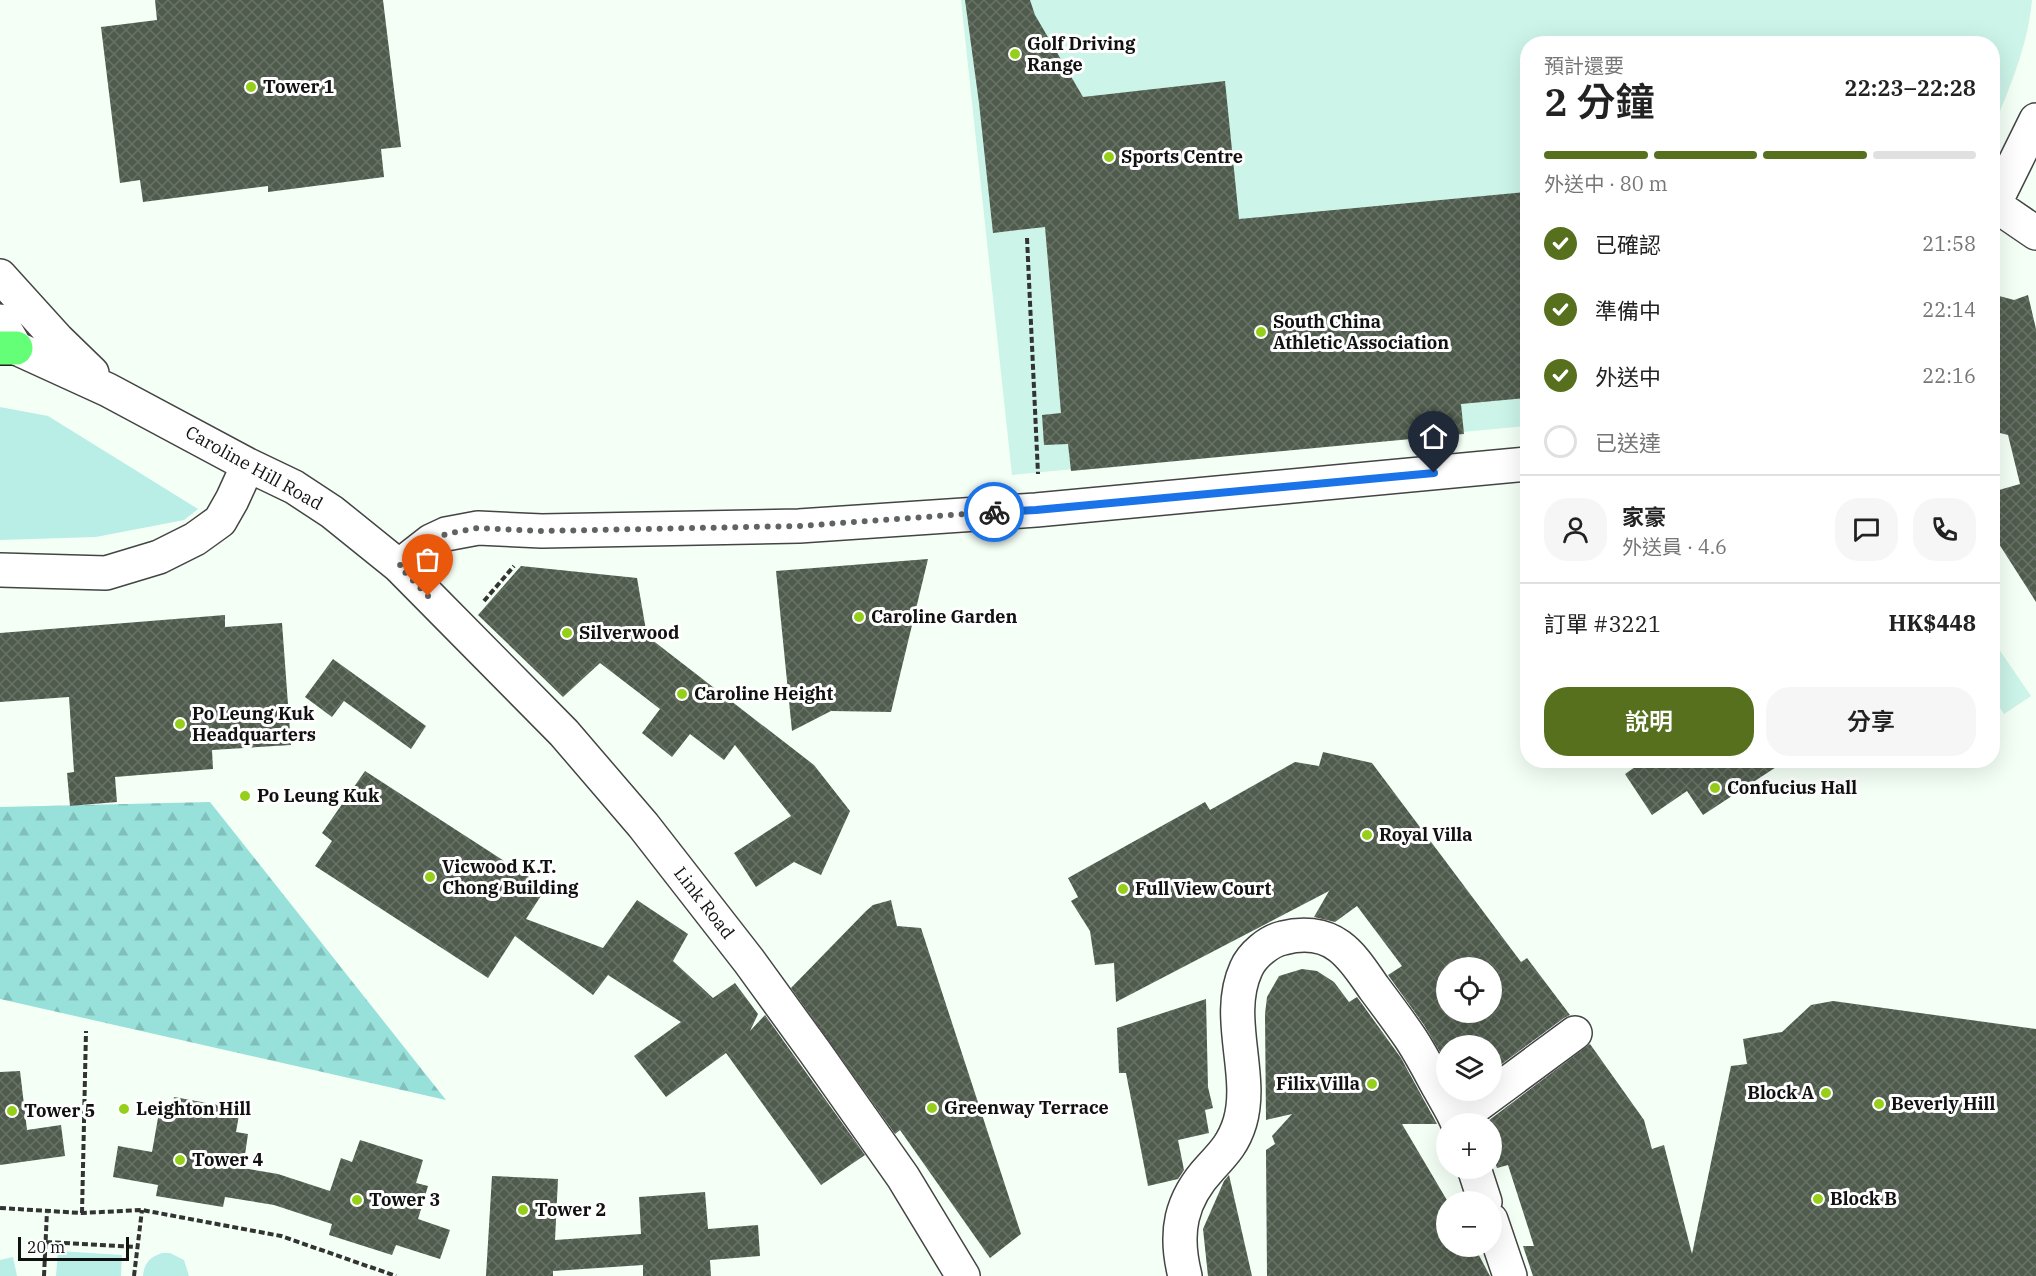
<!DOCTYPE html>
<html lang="zh-TW">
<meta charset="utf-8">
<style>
body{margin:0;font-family:"IBM Plex Serif","Noto Sans TC",serif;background:#f6f6f6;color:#222;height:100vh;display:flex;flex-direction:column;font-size:22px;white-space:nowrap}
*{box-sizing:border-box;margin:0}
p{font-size:20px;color:#767676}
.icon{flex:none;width:33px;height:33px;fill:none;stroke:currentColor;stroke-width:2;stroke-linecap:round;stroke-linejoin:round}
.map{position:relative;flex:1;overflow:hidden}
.side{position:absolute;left:1520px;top:36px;width:480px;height:732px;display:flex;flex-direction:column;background:#fff;border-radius:24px;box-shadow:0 6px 24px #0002}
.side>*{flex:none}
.buttons{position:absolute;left:1436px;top:957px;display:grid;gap:12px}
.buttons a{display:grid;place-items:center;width:66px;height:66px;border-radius:50%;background:#fff;box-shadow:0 6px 24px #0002;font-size:30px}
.scale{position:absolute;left:18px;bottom:15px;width:111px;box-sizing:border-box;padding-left:6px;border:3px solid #111;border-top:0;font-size:16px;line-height:21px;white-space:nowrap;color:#111;-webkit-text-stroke:4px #fff;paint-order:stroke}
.pin{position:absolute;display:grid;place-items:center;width:51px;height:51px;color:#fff;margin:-62px -26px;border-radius:50% 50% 50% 0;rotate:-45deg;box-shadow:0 0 6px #0007}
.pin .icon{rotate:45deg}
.courier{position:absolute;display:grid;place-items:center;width:60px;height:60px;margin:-30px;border:4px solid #1a73e8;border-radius:50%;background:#fff;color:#222;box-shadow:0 2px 8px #0007}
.summary em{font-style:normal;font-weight:600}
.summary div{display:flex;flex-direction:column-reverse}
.summary{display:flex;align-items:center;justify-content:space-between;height:102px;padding:0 24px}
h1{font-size:39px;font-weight:600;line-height:45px}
.bar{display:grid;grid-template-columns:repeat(4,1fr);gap:9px 6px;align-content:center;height:72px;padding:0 24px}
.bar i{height:8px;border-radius:4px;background:#e0e0e0}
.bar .current{background:#56701e}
.bar p{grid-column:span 4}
.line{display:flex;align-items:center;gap:15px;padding:0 24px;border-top:2px solid #e0e0e0}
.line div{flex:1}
.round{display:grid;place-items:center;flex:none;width:63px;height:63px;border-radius:24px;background:#f6f6f6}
ol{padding:0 24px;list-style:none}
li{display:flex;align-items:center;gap:18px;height:66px}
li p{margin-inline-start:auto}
li .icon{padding:6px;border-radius:50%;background:#56701e;color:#fff;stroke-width:4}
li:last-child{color:#767676}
li i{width:33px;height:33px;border:3px solid #e0e0e0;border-radius:50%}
.button{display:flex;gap:12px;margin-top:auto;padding:12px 24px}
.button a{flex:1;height:69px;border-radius:24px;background:#56701e;color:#fff;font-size:24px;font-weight:600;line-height:69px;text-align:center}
.button a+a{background:#f6f6f6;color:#222}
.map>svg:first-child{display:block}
.grass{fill:#b9eee6}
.forest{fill:url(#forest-firs)}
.pitch{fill:#ccf4e9}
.building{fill:url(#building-cross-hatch);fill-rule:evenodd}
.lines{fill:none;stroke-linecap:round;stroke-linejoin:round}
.minor-casing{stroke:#444;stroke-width:36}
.major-casing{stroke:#222;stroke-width:36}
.path{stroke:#333;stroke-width:4;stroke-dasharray:6 3;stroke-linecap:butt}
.minor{stroke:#fff;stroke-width:33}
.major{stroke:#64ff77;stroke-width:33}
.done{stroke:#606461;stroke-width:6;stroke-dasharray:0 10.8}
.route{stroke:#1a73e8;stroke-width:8}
.poi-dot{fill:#95cf1a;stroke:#fff;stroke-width:2}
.labels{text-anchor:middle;stroke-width:6;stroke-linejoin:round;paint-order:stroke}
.poi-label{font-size:18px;font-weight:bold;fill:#111;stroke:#fff;text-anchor:start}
.street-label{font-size:18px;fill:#111;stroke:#fff}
</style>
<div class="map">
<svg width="2036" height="1276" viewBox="0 0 2036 1276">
<defs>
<pattern id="forest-firs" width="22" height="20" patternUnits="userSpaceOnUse" patternTransform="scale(1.5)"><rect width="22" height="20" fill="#97e1da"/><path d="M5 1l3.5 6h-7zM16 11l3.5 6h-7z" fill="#81c0ba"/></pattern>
<pattern id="building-cross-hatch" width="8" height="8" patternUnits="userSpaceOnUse" patternTransform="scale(1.5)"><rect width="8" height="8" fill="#4f5b4c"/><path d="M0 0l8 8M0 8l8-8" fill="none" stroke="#697267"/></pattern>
</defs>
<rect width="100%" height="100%" fill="#f4fff6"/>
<path class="grass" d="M 0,407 L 48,416 L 198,509 L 184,520 L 96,537 L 0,540 Z
M 58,1251 L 122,1255 L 121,1276 L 56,1276 Z
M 162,1253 L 170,1253 L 184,1260 L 189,1276 L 143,1276 C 144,1263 150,1257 162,1253 Z
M 13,1257 L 17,1276 L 0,1276 L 0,1260 Z"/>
<path class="forest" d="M 210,802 L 446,1100 L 0,999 L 0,807 Z"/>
<path class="pitch" d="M 961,0 L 2032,0 C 2028,46 2009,89 1992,131 L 1992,44 L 1527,44 L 1527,426 L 1012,475 Z
M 1992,639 L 2031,696 L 2004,714 L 1992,696 Z"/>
<path class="building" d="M 155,0 L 383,0 L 401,147 L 381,149 L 384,177 L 268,192 L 268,186 L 143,202 L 140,180 L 120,183 L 101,27 L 157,20 Z
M 965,0 L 1030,0 L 1035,15 L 1083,97 L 1225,81 L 1239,219 L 1527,192 L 1527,398 L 1461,404 L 1464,434 L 1071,471 L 1068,444 L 1044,445 L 1042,415 L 1061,413 L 1045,227 L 993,233 L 979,103 Z
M 1992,294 L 2014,300 L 2028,295 L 2036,329 L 2036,602 L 1992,533 L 1992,492 L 2020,484 L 2008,435 L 1992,431 Z
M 928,559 L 891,712 L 831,711 L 792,731 L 776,571 Z
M 521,566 L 637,578 L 647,636 L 814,765 L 850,811 L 821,875 L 794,862 L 756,887 L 734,853 L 791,816 L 735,745 L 724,760 L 690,734 L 672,757 L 642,733 L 660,709 L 600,663 L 563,697 L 478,615 Z
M 225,615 L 225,627 L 282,623 L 291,745 L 212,750 L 213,769 L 115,777 L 117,802 L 70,806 L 67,773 L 74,772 L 69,697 L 0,702 L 0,633 Z
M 333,659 L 426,726 L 411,749 L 344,701 L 332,717 L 305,697 Z
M 1323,752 L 1372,763 L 1521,962 L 1527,958 L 1570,1015 L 1564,1018 L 1491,1072 L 1491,1046 L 1446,1046 L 1446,1062 L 1424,1025 L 1388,975 L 1402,966 L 1357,906 L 1335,922 L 1314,917 L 1329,891 L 1116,1002 L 1114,963 L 1095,965 L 1090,931 L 1071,901 L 1078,897 L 1068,878 L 1205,802 L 1210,810 L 1295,762 L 1319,766 ZM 1446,968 L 1491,968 L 1491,1012 L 1446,1012 Z
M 1645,760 L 1787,760 L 1703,815 L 1687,791 L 1652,815 L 1625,774 Z
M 365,771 L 546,888 L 526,919 L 603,948 L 637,900 L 688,934 L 673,961 L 713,998 L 735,983 L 758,1014 L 750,1031 L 765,1015 L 865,1155 L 821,1185 L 726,1053 L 666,1097 L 634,1056 L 681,1022 L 608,975 L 593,995 L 515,936 L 488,978 L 315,866 L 332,841 L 322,833 Z
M 891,900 L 897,926 L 921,928 L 1021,1234 L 990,1258 L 900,1130 L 895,1134 L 791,988 L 866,911 L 873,905 Z
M 1302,969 L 1317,971 L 1334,982 L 1349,1002 L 1357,997 L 1401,1058 L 1437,1124 L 1402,1124 L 1448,1202 L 1446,1202 L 1446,1246 L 1474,1246 L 1490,1276 L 1267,1276 L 1266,1150 L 1275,1144 L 1272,1136 L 1292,1114 L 1266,1120 L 1265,1014 L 1267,997 L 1279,976 Z
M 1206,999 L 1208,1087 L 1213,1108 L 1205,1110 L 1209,1133 L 1178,1140 L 1184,1170 L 1178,1179 L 1148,1186 L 1126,1073 L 1119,1073 L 1117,1028 Z
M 1833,1001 L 2036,1029 L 2036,1276 L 1533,1276 L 1523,1246 L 1534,1246 L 1508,1165 L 1497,1168 L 1491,1151 L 1491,1124 L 1484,1124 L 1590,1044 L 1644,1120 L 1652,1149 L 1664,1145 L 1692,1254 L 1731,1066 L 1747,1064 L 1743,1039 L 1782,1032 L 1811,1005 Z
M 20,1071 L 27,1130 L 61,1125 L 65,1156 L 0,1165 L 0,1072 Z
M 174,1097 L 240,1109 L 236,1132 L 248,1134 L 243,1168 L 278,1174 L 330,1191 L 341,1158 L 352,1162 L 360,1140 L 423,1160 L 416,1183 L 428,1186 L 418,1219 L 450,1230 L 440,1259 L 396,1245 L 392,1255 L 329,1235 L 332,1224 L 274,1205 L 225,1197 L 223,1207 L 156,1196 L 158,1185 L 113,1177 L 118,1146 L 152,1152 L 158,1118 L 170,1121 Z
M 1229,1175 L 1252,1276 L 1208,1276 L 1203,1229 L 1224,1181 Z
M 492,1176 L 558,1179 L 555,1240 L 641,1234 L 639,1197 L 705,1192 L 708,1229 L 758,1225 L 760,1256 L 710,1260 L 711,1276 L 643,1276 L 643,1265 L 553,1271 L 553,1276 L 486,1276 Z"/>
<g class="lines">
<g class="minor-casing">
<path id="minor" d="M 1995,205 L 2036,233
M 1992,209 L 2036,120
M 0,276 L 58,340 L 92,373
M 0,321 L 16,348 L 108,390 L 248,465 L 294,487 L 332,512 L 399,566 L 564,733 L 643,825 L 749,961 L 815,1052 L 903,1177 L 963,1276
M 399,566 L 431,541 L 446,534 L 478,528 L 542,531 L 799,526 L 1036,510 L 1527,464
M 0,570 L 106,573 L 159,557 L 195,539 L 220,521 L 232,500 L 248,465
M 1457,1120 L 1575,1033
M 1474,1168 L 1485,1202
M 1491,1220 L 1510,1276
M 1185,1276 C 1174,1233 1180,1200 1211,1167 C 1225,1152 1234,1142 1240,1122 C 1254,1074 1224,1017 1246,969 C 1252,955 1269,941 1283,938 C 1302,933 1323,934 1339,946 C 1354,957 1364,974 1374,988 C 1386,1004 1398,1020 1409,1036 C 1420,1052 1429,1070 1439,1088 C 1445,1099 1453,1111 1458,1124"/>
</g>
<g class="major-casing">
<path id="major" d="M 0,348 L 16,348"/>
</g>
<path class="path" d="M 1027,238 L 1038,474
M 484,601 L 514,566
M 0,1208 L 82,1213 L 142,1210 L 281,1236 L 396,1276
M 82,1213 L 86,1031
M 46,1242 L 138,1247
M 44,1276 L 47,1211
M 134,1276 L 142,1210"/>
<use href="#minor" class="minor"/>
<use href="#major" class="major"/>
</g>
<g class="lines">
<path class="done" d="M 428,596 L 399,566 L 431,541 L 446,534 L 478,528 L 542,531 L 799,526 L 994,512"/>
<path class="route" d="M 994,512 L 1036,510 L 1434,473"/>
</g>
<g class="poi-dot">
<circle cx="1015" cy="54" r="6"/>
<circle cx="251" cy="87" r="6"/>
<circle cx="1109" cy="157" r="6"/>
<circle cx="1261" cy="332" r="6"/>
<circle cx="859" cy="617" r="6"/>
<circle cx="567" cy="633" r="6"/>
<circle cx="682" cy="694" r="6"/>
<circle cx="180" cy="724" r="6"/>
<circle cx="1715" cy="788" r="6"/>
<circle cx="245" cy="796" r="6"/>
<circle cx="1367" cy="835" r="6"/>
<circle cx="430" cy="877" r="6"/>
<circle cx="1123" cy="889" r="6"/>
<circle cx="1372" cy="1084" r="6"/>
<circle cx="1826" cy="1093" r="6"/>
<circle cx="1879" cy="1104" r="6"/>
<circle cx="932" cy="1108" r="6"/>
<circle cx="124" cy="1109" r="6"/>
<circle cx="12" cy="1111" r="6"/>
<circle cx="180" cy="1160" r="6"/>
<circle cx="1818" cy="1199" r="6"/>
<circle cx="357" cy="1200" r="6"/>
<circle cx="523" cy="1210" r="6"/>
</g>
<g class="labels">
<g class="poi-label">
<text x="1027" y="50">Golf Driving<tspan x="1027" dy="21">Range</tspan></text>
<text x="263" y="93">Tower 1</text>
<text x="1121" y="163">Sports Centre</text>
<text x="1273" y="328">South China<tspan x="1273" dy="21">Athletic Association</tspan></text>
<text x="871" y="623">Caroline Garden</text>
<text x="579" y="639">Silverwood</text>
<text x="694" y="700">Caroline Height</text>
<text x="192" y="720">Po Leung Kuk<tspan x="192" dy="21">Headquarters</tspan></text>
<text x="1727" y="794">Confucius Hall</text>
<text x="257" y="802">Po Leung Kuk</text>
<text x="1379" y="841">Royal Villa</text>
<text x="442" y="873">Vicwood K.T.<tspan x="442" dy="21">Chong Building</tspan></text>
<text x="1135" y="895">Full View Court</text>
<text x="1360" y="1090" text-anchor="end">Filix Villa</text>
<text x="1814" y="1099" text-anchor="end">Block A</text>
<text x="1891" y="1110">Beverly Hill</text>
<text x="944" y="1114">Greenway Terrace</text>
<text x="136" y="1115">Leighton Hill</text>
<text x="24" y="1117">Tower 5</text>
<text x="192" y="1166">Tower 4</text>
<text x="1830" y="1205">Block B</text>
<text x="369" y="1206">Tower 3</text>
<text x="535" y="1216">Tower 2</text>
</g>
<g class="street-label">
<text transform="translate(254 468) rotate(29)" y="6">Caroline Hill Road</text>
<text transform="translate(704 903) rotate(52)" y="6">Link Road</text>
</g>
</g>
</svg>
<div class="buttons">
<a><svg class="icon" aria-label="locate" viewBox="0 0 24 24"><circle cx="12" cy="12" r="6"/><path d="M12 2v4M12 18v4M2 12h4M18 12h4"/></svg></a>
<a><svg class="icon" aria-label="layers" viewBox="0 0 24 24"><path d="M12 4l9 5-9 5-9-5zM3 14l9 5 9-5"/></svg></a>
<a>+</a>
<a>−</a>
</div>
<div class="scale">20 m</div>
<div class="pin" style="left:428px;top:596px;background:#ea580c"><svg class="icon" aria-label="bag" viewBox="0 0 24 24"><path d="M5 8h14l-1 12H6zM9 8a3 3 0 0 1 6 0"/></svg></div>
<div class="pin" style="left:1434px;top:473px;background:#1f2937"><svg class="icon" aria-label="home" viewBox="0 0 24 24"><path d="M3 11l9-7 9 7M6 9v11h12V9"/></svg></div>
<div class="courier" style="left:994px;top:512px"><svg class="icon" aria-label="bike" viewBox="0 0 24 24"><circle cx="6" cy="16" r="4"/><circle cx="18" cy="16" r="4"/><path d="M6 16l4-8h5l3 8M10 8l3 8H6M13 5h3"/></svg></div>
<section class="side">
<div class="summary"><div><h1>2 分鐘</h1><p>預計還要</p></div><em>22:23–22:28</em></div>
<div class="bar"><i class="current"></i><i class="current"></i><i class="current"></i><i></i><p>外送中 · 80 m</p></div>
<ol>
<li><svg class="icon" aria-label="check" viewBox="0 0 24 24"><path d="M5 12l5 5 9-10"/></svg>已確認<p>21:58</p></li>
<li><svg class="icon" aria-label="check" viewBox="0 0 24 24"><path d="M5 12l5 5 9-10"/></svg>準備中<p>22:14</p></li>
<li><svg class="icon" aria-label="check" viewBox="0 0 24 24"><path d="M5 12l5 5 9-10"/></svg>外送中<p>22:16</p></li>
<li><i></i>已送達</li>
</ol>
<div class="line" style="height:108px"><a class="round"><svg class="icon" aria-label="person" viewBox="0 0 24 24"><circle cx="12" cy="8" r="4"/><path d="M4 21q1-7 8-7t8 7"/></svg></a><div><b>家豪</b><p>外送員 · 4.6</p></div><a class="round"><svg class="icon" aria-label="chat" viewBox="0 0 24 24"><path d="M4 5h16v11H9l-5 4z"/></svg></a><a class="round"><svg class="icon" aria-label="phone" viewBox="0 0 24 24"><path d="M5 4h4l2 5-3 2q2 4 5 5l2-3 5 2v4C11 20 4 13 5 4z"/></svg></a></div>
<div class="line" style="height:78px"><div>訂單 #3221</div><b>HK$448</b></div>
<div class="button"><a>說明</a><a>分享</a></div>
</section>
</div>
